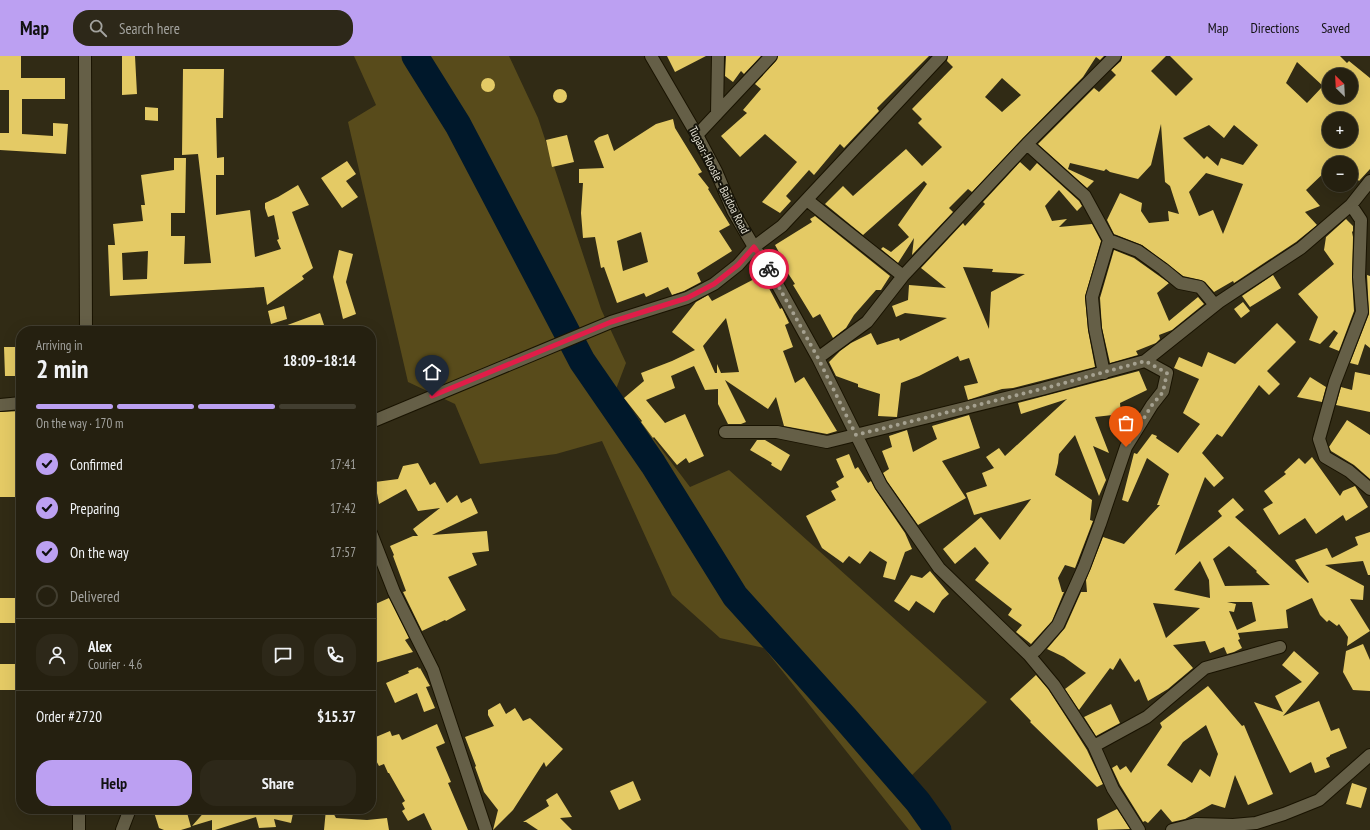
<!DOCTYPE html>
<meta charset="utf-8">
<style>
body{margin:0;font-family:"PT Sans Narrow",sans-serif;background:#2d2819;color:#f1f3f6;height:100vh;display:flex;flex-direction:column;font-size:15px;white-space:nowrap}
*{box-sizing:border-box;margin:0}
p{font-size:13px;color:#a3a39f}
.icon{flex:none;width:22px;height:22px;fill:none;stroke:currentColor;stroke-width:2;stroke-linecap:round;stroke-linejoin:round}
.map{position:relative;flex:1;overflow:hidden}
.details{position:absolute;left:16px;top:270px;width:360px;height:488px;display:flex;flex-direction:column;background:#252010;border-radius:16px;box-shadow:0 4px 16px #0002,0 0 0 1px #423e30}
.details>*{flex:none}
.needle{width:26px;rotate:336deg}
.controls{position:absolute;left:1322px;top:12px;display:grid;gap:8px}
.controls a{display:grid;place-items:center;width:36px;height:36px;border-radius:50%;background:#252010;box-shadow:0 4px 16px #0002,0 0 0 1px #423e30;font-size:20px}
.pin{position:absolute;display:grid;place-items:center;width:34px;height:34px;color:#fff;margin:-41px -17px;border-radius:50% 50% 50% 0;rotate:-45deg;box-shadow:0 0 4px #0007}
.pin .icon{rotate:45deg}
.courier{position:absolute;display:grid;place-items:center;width:40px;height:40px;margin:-20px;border:3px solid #e11d48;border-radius:50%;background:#fff;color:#222;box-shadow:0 1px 5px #0007}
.head em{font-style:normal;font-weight:700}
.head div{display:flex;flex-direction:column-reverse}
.head{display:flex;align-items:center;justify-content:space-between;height:68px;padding:0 20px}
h1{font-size:26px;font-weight:700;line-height:30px}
.bar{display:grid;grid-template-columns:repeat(4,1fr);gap:6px 4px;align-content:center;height:48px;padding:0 20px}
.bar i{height:5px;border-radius:3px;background:#423e30}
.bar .current{background:#bca0f2}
.bar p{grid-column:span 4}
.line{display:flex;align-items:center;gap:10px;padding:0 20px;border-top:1px solid #423e30}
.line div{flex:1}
.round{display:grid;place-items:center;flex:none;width:42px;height:42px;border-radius:16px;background:#2d2819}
ol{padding:0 20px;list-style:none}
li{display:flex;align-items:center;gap:12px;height:44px}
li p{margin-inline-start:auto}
li .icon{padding:4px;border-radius:50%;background:#bca0f2;color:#111;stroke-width:4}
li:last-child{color:#a3a39f}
li i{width:22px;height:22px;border:2px solid #423e30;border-radius:50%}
.primary-button{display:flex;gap:8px;margin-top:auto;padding:8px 20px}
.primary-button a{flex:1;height:46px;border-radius:16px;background:#bca0f2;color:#111;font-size:16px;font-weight:700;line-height:46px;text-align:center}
.primary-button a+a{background:#2d2819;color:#f1f3f6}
header{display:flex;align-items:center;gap:24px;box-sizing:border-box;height:56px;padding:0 20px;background:#bca0f2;color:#111}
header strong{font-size:19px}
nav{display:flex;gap:22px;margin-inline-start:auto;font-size:14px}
.search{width:280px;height:36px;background:#2d2819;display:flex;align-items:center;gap:10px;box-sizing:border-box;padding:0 14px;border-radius:16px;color:#a3a39f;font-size:15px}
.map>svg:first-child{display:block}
.green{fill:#584b1b}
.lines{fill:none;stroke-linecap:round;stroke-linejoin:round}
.river{stroke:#00182b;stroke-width:27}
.building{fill:#e4ca65;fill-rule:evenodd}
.street-casing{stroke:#191301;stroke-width:14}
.secondary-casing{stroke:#191301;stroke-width:14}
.street{stroke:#655f47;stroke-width:12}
.secondary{stroke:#655f47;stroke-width:12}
.done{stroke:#a5a190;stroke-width:4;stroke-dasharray:0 7.2}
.route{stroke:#e11d48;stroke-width:5}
.labels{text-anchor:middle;stroke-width:4;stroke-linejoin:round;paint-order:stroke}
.street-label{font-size:12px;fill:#e4e1d3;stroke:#16140a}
</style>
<header>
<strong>Map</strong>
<div class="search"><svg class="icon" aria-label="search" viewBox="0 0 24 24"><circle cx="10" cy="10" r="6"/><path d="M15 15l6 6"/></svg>Search here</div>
<nav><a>Map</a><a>Directions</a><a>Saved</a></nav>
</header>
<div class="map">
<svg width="1370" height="774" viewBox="0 0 1370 774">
<rect width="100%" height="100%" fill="#312b15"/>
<path class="green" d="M 354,0 L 509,0 L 538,62 L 601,253 L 626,307 L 616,333 L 690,431 L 729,414 L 987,646 L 910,721 L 947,774 L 909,774 L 764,592 L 720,582 L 672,539 L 602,385 L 556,398 L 480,408 L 455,348 L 408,326 L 348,66 L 376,49 Z"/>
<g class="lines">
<path class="river" d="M 415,0 L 458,69 L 582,305 L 653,408 L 735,540 L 845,662 L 918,746 L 938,774"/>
</g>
<path class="building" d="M 0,0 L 21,0 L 21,22 L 65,22 L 65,43 L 22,43 L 22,78 L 53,80 L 53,67 L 68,68 L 66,98 L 0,94 L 0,77 L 9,77 L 9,34 L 0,34 Z
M 122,0 L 135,0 L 137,38 L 122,39 Z
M 667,0 L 706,0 L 675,16 Z
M 726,0 L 761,0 L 744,18 L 741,15 L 733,26 L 725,20 Z
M 778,0 L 929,0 L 877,52 L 879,55 L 844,92 L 840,88 L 814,119 L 809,114 L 786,140 L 791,145 L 780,157 L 762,146 L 797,106 L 765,78 L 740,101 L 721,80 L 747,57 L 743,54 L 761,33 L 755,28 L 776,5 Z
M 948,0 L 1104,0 L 1100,4 L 1096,1 L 1083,21 L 1022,83 L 972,136 L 968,133 L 949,152 L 953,156 L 912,199 L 914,182 L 898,207 L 881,193 L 883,191 L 891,196 L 909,181 L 898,169 L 927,128 L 924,125 L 863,179 L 825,148 L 843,130 L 853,140 L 906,93 L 922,110 L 942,91 L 918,67 L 922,63 L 912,53 L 953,11 L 947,5 ZM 1002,22 L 1021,39 L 1002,56 L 985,41 Z
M 1122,0 L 1166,0 L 1151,15 L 1176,40 L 1193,23 L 1170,0 L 1340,0 L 1347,7 L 1349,5 L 1370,22 L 1370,113 L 1359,125 L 1351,117 L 1351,107 L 1329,107 L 1329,112 L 1306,134 L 1320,150 L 1305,156 L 1317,169 L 1296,186 L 1234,227 L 1233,225 L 1214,236 L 1205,226 L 1201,224 L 1183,220 L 1142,189 L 1114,178 L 1107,164 L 1120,137 L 1142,147 L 1141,155 L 1149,167 L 1169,165 L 1168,155 L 1179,158 L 1170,130 L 1165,126 L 1161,68 L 1151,109 L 1138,123 L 1110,116 L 1106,113 L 1104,115 L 1070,107 L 1068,113 L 1094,125 L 1087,132 L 1038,88 L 1094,32 L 1099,36 L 1116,19 L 1111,14 L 1121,5 ZM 1297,6 L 1323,30 L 1307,47 L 1286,27 ZM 1329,19 L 1351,19 L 1351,41 L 1329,41 ZM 1329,63 L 1351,63 L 1351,85 L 1329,85 ZM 1209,69 L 1224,82 L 1234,69 L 1258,89 L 1243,109 L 1221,102 L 1218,110 L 1207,100 L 1204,103 L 1183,82 ZM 1206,117 L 1243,128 L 1223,178 L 1213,154 L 1199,160 L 1189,136 Z
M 183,13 L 224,13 L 223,62 L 216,62 L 217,102 L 224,101 L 224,119 L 216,119 L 216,159 L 250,154 L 255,201 L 281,193 L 277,184 L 279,183 L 274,159 L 268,161 L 265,152 L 265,147 L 278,141 L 298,129 L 309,149 L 292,156 L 313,212 L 302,220 L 304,223 L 267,249 L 264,231 L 110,240 L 108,189 L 115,189 L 113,168 L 143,165 L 141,149 L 145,149 L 141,119 L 174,114 L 174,102 L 186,102 L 185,157 L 171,157 L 171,180 L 185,180 L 184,208 L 211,207 L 198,98 L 182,99 ZM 148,195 L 147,223 L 123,224 L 122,197 Z
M481 29a7 7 0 1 1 14 0a7 7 0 1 1-14 0Z
M553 40a7 7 0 1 1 14 0a7 7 0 1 1-14 0Z
M 145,51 L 158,52 L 158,65 L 145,64 Z
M 673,63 L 675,72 L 702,116 L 698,118 L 709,132 L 708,133 L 730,169 L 719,175 L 732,195 L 697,217 L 701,226 L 684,235 L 672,239 L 668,231 L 646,241 L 644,237 L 617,247 L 604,211 L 601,212 L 595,181 L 583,182 L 581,157 L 583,127 L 579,127 L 579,113 L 604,112 L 594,85 L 599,81 L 608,78 L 614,95 L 656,68 ZM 641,176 L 648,206 L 623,215 L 617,185 Z
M 567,79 L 574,106 L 552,111 L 546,84 Z
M 347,105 L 356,118 L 346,125 L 358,141 L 342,152 L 321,122 Z
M 1020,106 L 1030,115 L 1037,107 L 1079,145 L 1082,150 L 1077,155 L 1059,134 L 1045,150 L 1052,165 L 1067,163 L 1059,171 L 1092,168 L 1101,185 L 1085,241 L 1088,274 L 1095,311 L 1013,332 L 1002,333 L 968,344 L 964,330 L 978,327 L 969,302 L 960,305 L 958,300 L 919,320 L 901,327 L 897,361 L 878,360 L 880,338 L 858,331 L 858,328 L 836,320 L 829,306 L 840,295 L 851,287 L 871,277 L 877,289 L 899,282 L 900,285 L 947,262 L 905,257 L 896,261 L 892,250 L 908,244 L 909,229 L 946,232 L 921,212 L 963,167 L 965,170 L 985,148 L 983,146 ZM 963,211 L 993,213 L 992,216 L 1025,218 L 991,236 L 989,273 Z
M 815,160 L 890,220 L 881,234 L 876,234 L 854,259 L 846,272 L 833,282 L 820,258 L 813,262 L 793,229 L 795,228 L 778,202 L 781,200 L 775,189 L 812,166 L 810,163 Z
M 1346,163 L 1353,170 L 1353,175 L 1352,176 L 1353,181 L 1352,221 L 1354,255 L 1339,295 L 1329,291 L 1338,277 L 1334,274 L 1320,288 L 1309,284 L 1318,261 L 1298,238 L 1334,208 L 1324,194 L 1326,181 Z
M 339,194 L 353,198 L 346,226 L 356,258 L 343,263 L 333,221 Z
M 1114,194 L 1134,202 L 1169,227 L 1157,237 L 1169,265 L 1198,241 L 1204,248 L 1172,274 L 1159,279 L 1160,283 L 1156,287 L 1136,295 L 1138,299 L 1110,307 L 1102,272 L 1100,242 Z
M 762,219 L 780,253 L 782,252 L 789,267 L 785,269 L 793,291 L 783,295 L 795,327 L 804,321 L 837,375 L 827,378 L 784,370 L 776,341 L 768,353 L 725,324 L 746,366 L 741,368 L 728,368 L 718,348 L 718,333 L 705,334 L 694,310 L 671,320 L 675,332 L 646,344 L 665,367 L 685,358 L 704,400 L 689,407 L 686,402 L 677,409 L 654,381 L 653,382 L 641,366 L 642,365 L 624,342 L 644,325 L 641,317 L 672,305 L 695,294 L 672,276 L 696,246 L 708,239 L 712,245 ZM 726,262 L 739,316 L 721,317 L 717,308 L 717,317 L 715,317 L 703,290 Z
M 1273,219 L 1281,232 L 1250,251 L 1242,240 Z
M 1367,219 L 1370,220 L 1370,292 L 1365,288 L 1358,309 L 1350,307 L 1369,258 Z
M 1243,246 L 1250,255 L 1241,262 L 1234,253 Z
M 284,250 L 287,263 L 271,268 L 268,255 Z
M 320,257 L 326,275 L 274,275 L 274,274 Z
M 1277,267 L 1296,286 L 1267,315 L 1280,328 L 1269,339 L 1259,329 L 1222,381 L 1217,378 L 1202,397 L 1224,422 L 1214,431 L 1205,421 L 1175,499 L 1222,460 L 1218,455 L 1233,442 L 1244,454 L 1235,461 L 1308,527 L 1309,526 L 1295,504 L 1327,492 L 1332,502 L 1358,489 L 1355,481 L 1370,476 L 1370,519 L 1368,519 L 1363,505 L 1325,509 L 1364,530 L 1363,544 L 1350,543 L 1370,575 L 1347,590 L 1348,581 L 1339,568 L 1337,570 L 1329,564 L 1327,566 L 1320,559 L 1312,542 L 1286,554 L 1288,572 L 1238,577 L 1240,583 L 1238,584 L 1242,592 L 1234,596 L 1227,598 L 1224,591 L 1210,597 L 1205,585 L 1173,589 L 1193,612 L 1168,633 L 1148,645 L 1139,623 L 1135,626 L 1120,602 L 1113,614 L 1110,612 L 1079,654 L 1065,633 L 1086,617 L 1064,601 L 1047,593 L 1065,572 L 1081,536 L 1087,536 L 1086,524 L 1103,481 L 1124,488 L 1160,449 L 1157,449 L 1169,418 L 1147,402 L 1128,446 L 1122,444 L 1134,397 L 1137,398 L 1152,378 L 1157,380 L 1156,382 L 1178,397 L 1200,368 L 1183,357 L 1199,323 L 1174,312 L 1179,301 L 1202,311 L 1208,296 L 1235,308 ZM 1229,490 L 1257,515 L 1256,516 L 1270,529 L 1225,530 L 1213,503 ZM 1200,505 L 1209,524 L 1210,542 L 1174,534 ZM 1227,546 L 1252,546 L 1256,565 L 1237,574 L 1229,555 L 1234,556 L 1236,548 ZM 1153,547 L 1200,552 L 1166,582 Z
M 4,291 L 21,291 L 21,320 L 5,320 Z
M 1139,315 L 1147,334 L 1120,347 L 1121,358 L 1095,361 L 1109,397 L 1093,390 L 1106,424 L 1099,440 L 1075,379 L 1059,398 L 1058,407 L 1055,419 L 1092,444 L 1090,464 L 1093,465 L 1075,512 L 1065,509 L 1058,522 L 1062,536 L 1064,536 L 1052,565 L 1031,588 L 1016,576 L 1022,569 L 1008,559 L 1012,553 L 975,524 L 989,507 L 975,491 L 955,508 L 943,493 L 981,461 L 1000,484 L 1031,443 L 974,459 L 966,437 L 987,430 L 982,417 L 994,412 L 986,401 L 999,392 L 1005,400 L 1067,343 L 1021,358 L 1018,347 Z
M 1355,316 L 1370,319 L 1370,356 L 1336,349 L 1341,331 L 1352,334 Z
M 1310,321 L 1326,331 L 1322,346 L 1297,341 Z
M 21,355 L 21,441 L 0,441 L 0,356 Z
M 969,359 L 980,392 L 942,405 L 966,442 L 918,469 L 887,425 L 883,417 L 889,413 L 882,395 L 892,391 L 889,380 L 907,374 L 913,396 L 937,383 L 932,370 Z
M 1347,364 L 1370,379 L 1370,423 L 1354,409 L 1331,395 L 1329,391 Z
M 757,384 L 765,384 L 790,399 L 781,415 L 771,409 L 772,407 L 750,394 Z
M 849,398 L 855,413 L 858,411 L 868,427 L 871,425 L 875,433 L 905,477 L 912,493 L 905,496 L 895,524 L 883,521 L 887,506 L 870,495 L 860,508 L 849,500 L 843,507 L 822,492 L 806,460 L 836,444 L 831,435 L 839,431 L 836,426 L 844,421 L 836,403 Z
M 1312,401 L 1340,440 L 1343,435 L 1355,430 L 1368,451 L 1346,465 L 1343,459 L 1316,478 L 1305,462 L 1279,479 L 1263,453 L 1273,447 L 1264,435 L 1286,418 L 1284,416 L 1299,402 L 1305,408 Z
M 418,407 L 430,429 L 435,426 L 447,447 L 457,439 L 461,447 L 471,442 L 478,457 L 432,479 L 487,475 L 489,495 L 472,497 L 477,509 L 448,521 L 466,554 L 446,565 L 445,564 L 422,575 L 403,536 L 406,535 L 393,500 L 394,499 L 390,490 L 413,480 L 418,480 L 413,473 L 440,452 L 418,455 L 406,433 L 379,448 L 375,426 L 398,423 L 403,410 Z
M 930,515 L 949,538 L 942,544 L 934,557 L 916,545 L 909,555 L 894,545 L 911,519 L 922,522 Z
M 0,542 L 21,542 L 21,567 L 0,567 Z
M 389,542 L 409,582 L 405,584 L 413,596 L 371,608 L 371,550 Z
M 1363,588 L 1370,604 L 1370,635 L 1353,634 L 1343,616 L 1346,595 Z
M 1294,595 L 1319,617 L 1283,660 L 1319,645 L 1331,675 L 1339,672 L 1347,692 L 1330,699 L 1330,700 L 1326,702 L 1330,711 L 1315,717 L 1311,706 L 1290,717 L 1254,646 L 1283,656 L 1275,640 L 1302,626 L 1282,609 Z
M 0,608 L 21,608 L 21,634 L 0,634 Z
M 418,611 L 419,613 L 420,612 L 430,630 L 426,631 L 435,652 L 424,656 L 417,637 L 395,647 L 386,627 L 409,617 L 408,615 Z
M 1036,619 L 1048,633 L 1070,667 L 1069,668 L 1070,667 L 1087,694 L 1103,728 L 1097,731 L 1030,666 L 1031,665 L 1010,643 Z
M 1208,630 L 1242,670 L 1244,669 L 1273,738 L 1248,749 L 1235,719 L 1225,752 L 1212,748 L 1185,763 L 1172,766 L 1161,753 L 1148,767 L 1145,765 L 1143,766 L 1120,729 L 1112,712 L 1117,709 L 1120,714 L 1126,710 L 1131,717 L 1162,671 L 1160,667 ZM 1206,669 L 1218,698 L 1210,721 L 1200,713 L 1192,727 L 1167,709 L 1183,686 Z
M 500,647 L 506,658 L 515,652 L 523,665 L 530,662 L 563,693 L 546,711 L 544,706 L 513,754 L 493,774 L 498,754 L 484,736 L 475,711 L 476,710 L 465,681 L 494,670 L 488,659 L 488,654 Z
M 1111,648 L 1120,667 L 1096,680 L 1084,661 Z
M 437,668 L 445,687 L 436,691 L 451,726 L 448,727 L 468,774 L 432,774 L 424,757 L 408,765 L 402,755 L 405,753 L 402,747 L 405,745 L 389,717 L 388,717 L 384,708 L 379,710 L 371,695 L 371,683 L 390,675 L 392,680 L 399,678 L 402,684 Z
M 633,725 L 641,744 L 619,754 L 610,735 Z
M 1352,727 L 1367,732 L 1361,752 L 1346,748 Z
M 557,737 L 572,761 L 560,762 L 572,774 L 538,774 L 526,766 L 523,766 L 549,750 L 546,744 Z
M 153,753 L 186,753 L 191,771 L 181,774 L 164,774 L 159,772 Z
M 207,753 L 294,753 L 291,767 L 274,763 L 276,771 L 259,772 L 256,761 L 215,774 L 212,774 L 212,764 L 192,770 Z
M 326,753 L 331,753 L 336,762 L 367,764 L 387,762 L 389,774 L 324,774 Z
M 1117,753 L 1130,773 L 1098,774 L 1097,763 Z"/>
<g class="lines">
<g class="street-casing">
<path id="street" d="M 85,0 L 86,275
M 941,0 L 782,170 L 754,191 L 767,210 L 818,302 L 881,429 L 939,512 L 1029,599 L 1054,629 L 1094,690 L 1113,733 L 1139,774
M 717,58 L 718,0
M 697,79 L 771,0
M 1027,88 L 1085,140 L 1109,184 L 1092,241 L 1095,273 L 1104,317
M 807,144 L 903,220
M 1351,149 L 1361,164 L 1359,221 L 1362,256 L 1335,326 L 1319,383 L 1325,401 L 1349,415 L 1370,433
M 1109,184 L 1138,195 L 1163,213 L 1180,227 L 1200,231 L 1215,249
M 818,302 L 867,266 L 903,220 L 1027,88 L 1115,0
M 0,349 L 21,347
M 725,376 L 777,376 L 827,386 L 1042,333 L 1145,305 L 1219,246 L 1301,192 L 1351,149 L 1370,125
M 371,477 L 394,536 L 433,614 L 486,774
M 1029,599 L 1036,594 L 1058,569 L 1084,511 L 1100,468 L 1126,391 L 1152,349 L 1163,335 L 1167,317 L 1145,305
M 1094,690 L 1147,661 L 1205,612 L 1280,591
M 79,753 L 79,774
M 1172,774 L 1196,768 L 1233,769 L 1256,767 L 1284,758 L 1319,744 L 1370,699"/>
</g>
<g class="secondary-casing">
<path id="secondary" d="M 371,366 L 611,266 L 687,242 L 714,228 L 738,209 L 754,191 L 733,155 L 716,115 L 697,79 L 651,0
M 122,774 L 130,753"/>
</g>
<use href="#street" class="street"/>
<use href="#secondary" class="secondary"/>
</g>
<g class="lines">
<path class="done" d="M 769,213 L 818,302 L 856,379 L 1042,333 L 1145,305 L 1167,317 L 1163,336 L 1152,349 L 1126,391"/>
<path class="route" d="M 432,340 L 611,266 L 687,242 L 714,228 L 738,209 L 754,191 L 769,213"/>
</g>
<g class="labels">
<g class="street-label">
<text transform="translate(719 124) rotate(63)" y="4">Tugaar-Hoosle - Baidoa Road</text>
</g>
</g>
</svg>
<div class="controls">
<a><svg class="needle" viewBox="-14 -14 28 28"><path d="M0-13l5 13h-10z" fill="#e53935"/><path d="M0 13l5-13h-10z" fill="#a3a39f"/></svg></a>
<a>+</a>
<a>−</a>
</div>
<div class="pin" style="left:1126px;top:391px;background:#ea580c"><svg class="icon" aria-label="bag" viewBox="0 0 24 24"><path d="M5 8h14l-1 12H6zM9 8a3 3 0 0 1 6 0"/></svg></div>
<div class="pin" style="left:432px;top:340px;background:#1f2937"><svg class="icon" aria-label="home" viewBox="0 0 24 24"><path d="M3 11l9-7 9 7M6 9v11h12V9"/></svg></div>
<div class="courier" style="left:769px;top:213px"><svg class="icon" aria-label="bike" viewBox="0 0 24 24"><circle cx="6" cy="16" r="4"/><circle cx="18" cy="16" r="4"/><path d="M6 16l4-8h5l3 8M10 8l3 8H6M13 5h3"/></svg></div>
<section class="details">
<div class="head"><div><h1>2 min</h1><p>Arriving in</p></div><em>18:09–18:14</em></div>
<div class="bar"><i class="current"></i><i class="current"></i><i class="current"></i><i></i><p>On the way · 170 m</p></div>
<ol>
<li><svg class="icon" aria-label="check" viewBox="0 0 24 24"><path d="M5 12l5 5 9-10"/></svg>Confirmed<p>17:41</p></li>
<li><svg class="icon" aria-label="check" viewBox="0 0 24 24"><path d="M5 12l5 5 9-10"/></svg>Preparing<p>17:42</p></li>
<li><svg class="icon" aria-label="check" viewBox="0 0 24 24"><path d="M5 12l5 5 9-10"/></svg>On the way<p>17:57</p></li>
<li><i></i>Delivered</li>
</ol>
<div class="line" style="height:72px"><a class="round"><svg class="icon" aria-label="person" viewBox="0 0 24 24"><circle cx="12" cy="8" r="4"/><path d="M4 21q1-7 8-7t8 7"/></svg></a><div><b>Alex</b><p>Courier · 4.6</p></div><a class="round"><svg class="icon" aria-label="chat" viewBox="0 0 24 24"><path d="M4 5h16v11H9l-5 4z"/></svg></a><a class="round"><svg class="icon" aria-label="phone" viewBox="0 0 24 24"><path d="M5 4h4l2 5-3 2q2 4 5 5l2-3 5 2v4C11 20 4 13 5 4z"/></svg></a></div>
<div class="line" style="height:52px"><div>Order #2720</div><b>$15.37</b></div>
<div class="primary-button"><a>Help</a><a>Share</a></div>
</section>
</div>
